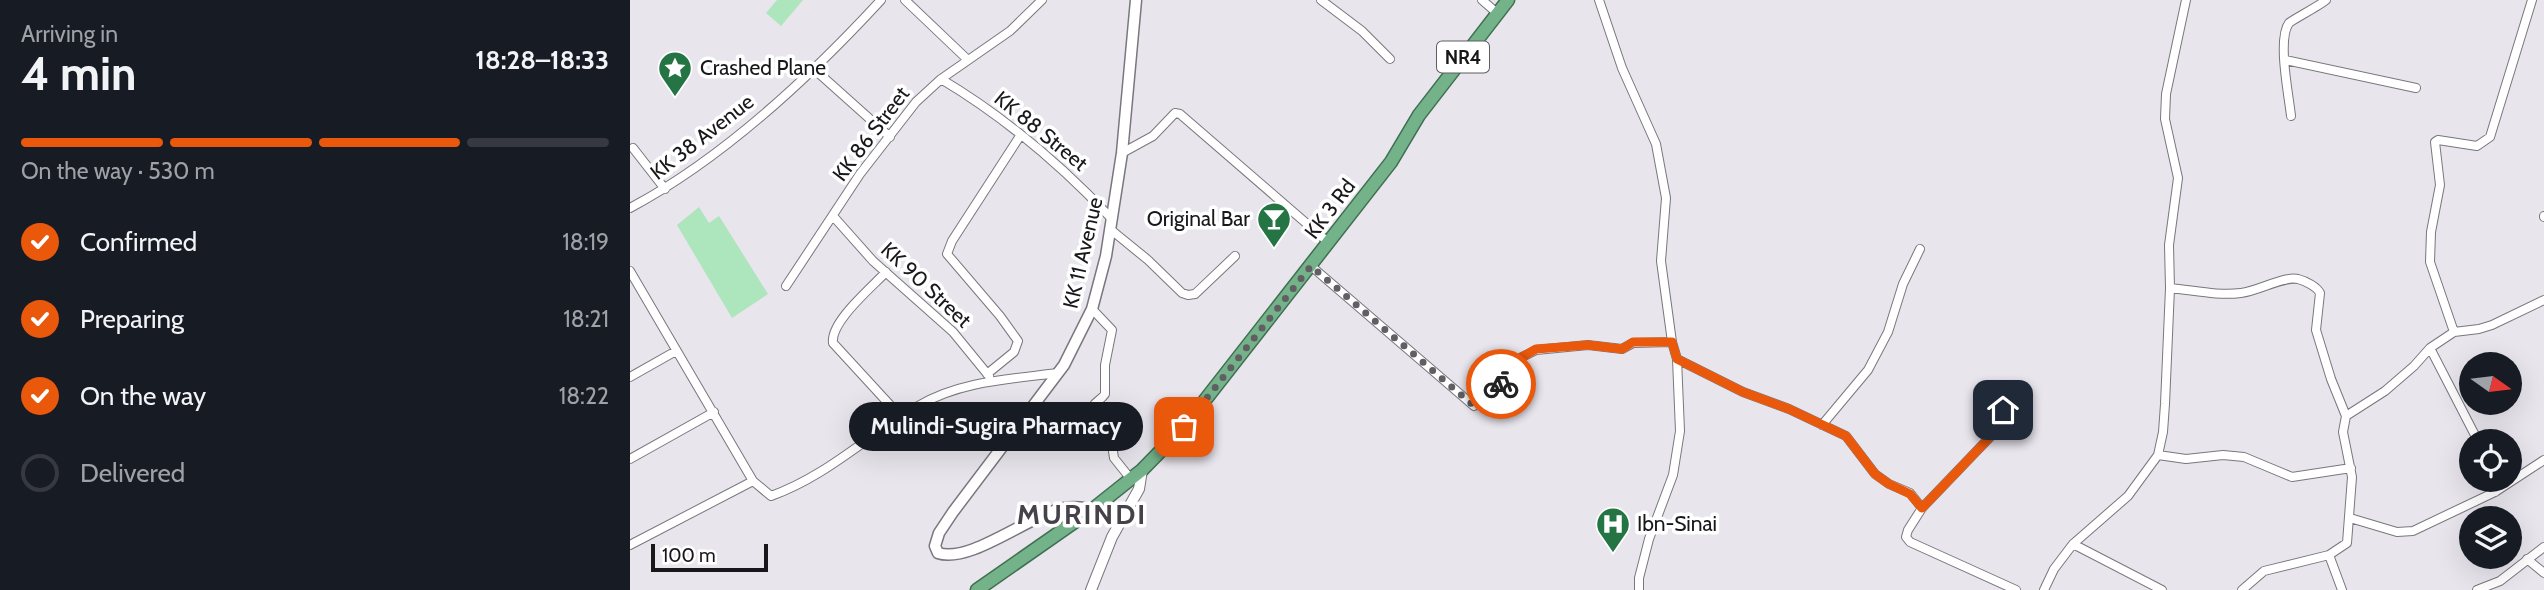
<!DOCTYPE html>
<meta charset="utf-8">
<style>
body{margin:0;font-family:Cabin,sans-serif;background:#20242c;color:#f1f3f6;height:100vh;display:flex;flex-direction:column;font-size:26px;white-space:nowrap}
*{box-sizing:border-box;margin:0}
p{font-size:23px;color:#9ea1a6}
.icon{flex:none;width:38px;height:38px;fill:none;stroke:currentColor;stroke-width:2;stroke-linecap:round;stroke-linejoin:round}
.map{position:relative;flex:1;overflow:hidden}
.drawer{display:flex;flex-direction:column;background:#171b24;width:630px}
.drawer>*{flex:none}
.needle{width:46px;rotate:104deg}
.fabs{position:absolute;left:1829px;top:352px;display:grid;gap:14px}
.fabs a{display:grid;place-items:center;width:63px;height:63px;border-radius:50%;background:#171b24;box-shadow:0 7px 28px #0002;font-size:35px}
.scale{position:absolute;left:21px;bottom:18px;width:117px;box-sizing:border-box;padding-left:7px;border:4px solid #181719;border-top:0;font-size:19px;line-height:24px;white-space:nowrap;color:#181719;-webkit-text-stroke:5px #fff;paint-order:stroke}
.pin{position:absolute;display:grid;place-items:center;width:60px;height:60px;color:#fff;margin:-30px;border-radius:14px;box-shadow:0 4px 10px #0006}
.courier{position:absolute;display:grid;place-items:center;width:70px;height:70px;margin:-35px;border:5px solid #ea580c;border-radius:50%;background:#fff;color:#222;box-shadow:0 2px 9px #0007}
.bubble{position:absolute;height:49px;border-radius:24px;background:#171b24;box-shadow:0 7px 28px #0002;font-size:23px;font-weight:700;line-height:49px;text-align:center}
.head em{font-style:normal;font-weight:700}
.head div{display:flex;flex-direction:column-reverse}
.head{display:flex;align-items:center;justify-content:space-between;height:119px;padding:0 21px}
h1{font-size:46px;font-weight:700;line-height:52px}
.bar{display:grid;grid-template-columns:repeat(4,1fr);gap:10px 7px;align-content:center;height:84px;padding:0 21px}
.bar i{height:9px;border-radius:5px;background:#363941}
.bar .selected{background:#ea580c}
.bar p{grid-column:span 4}
ol{padding:0 21px;list-style:none}
li{display:flex;align-items:center;gap:21px;height:77px}
li p{margin-inline-start:auto}
li .icon{padding:7px;border-radius:50%;background:#ea580c;color:#fff;stroke-width:4}
li:last-child{color:#9ea1a6}
li i{width:38px;height:38px;border:4px solid #363941;border-radius:50%}
main{display:flex;flex:1;min-height:0}
.map>svg:first-child{display:block}
.green{fill:#ade5bd}
.lines{fill:none;stroke-linecap:round;stroke-linejoin:round}
.minor-casing{stroke:#79767d;stroke-width:10}
.tertiary-casing{stroke:#79767d;stroke-width:12}
.secondary-casing{stroke:#79767d;stroke-width:13}
.trunk-casing{stroke:#3e6f50;stroke-width:15}
.minor{stroke:#fff;stroke-width:8}
.tertiary{stroke:#fff;stroke-width:10}
.secondary{stroke:#fff;stroke-width:10}
.trunk{stroke:#74b28a;stroke-width:12}
.done{stroke:#615f63;stroke-width:7;stroke-dasharray:0 12.6}
.route{stroke:#ea580c;stroke-width:9}
.labels{text-anchor:middle;stroke-width:7;stroke-linejoin:round;paint-order:stroke}
.shield{fill:#fff;stroke:#5d5d5e;stroke-width:2}
.shield-label{font-size:19px;font-weight:bold;fill:#181719}
.poi-label{font-size:21px;fill:#181719;stroke:#fff;text-anchor:start}
.street-label{font-size:21px;fill:#181719;stroke:#fff}
.district-label{font-size:28px;font-weight:bold;letter-spacing:2px;fill:#454349;stroke:#fff}
</style>
<main>
<section class="drawer">
<div class="head"><div><h1>4 min</h1><p>Arriving in</p></div><em>18:28–18:33</em></div>
<div class="bar"><i class="selected"></i><i class="selected"></i><i class="selected"></i><i></i><p>On the way · 530 m</p></div>
<ol>
<li><svg class="icon" aria-label="check" viewBox="0 0 24 24"><path d="M5 12l5 5 9-10"/></svg>Confirmed<p>18:19</p></li>
<li><svg class="icon" aria-label="check" viewBox="0 0 24 24"><path d="M5 12l5 5 9-10"/></svg>Preparing<p>18:21</p></li>
<li><svg class="icon" aria-label="check" viewBox="0 0 24 24"><path d="M5 12l5 5 9-10"/></svg>On the way<p>18:22</p></li>
<li><i></i>Delivered</li>
</ol>
</section>
<div class="map">
<svg width="1914" height="590" viewBox="0 0 1914 590">
<rect width="100%" height="100%" fill="#e8e5ed"/>
<path class="green" d="M 147,0 L 173,0 L 151,26 L 136,13 Z
M 69,207 L 79,223 L 89,216 L 138,294 L 102,318 L 47,225 Z"/>
<g class="lines">
<g class="minor-casing">
<path id="minor" d="M 275,0 L 338,60
M 691,0 L 732,31 L 760,59
M 852,0 L 867,13
M 969,0 L 992,68 L 1026,144 L 1036,198 L 1031,261 L 1042,342 L 1047,359 L 1050,431 L 1043,475 L 1019,539 L 1009,578 L 1009,590
M 1655,60 L 1786,88
M 184,69 L 260,137
M 311,79 C 373,116 432,166 481,218
M 1661,116 C 1659,96 1647,39 1659,23 C 1662,20 1689,6 1696,0
M 3,148 L 35,189
M 492,153 L 523,136 L 545,113 L 550,114 L 698,242
M 0,208 C 92,159 180,77 251,0
M 203,216 L 243,261 L 323,332 L 359,376
M 1914,217 L 1914,216
M 480,229 L 518,260 L 552,293 L 558,295 L 565,294 L 605,256
M 681,266 L 844,406 L 882,375 L 892,357 L 906,350 L 958,345 L 992,349 L 1003,343 L 1042,342
M 0,271 L 123,481 L 141,496 C 197,476 238,435 288,406 C 330,381 381,379 428,373
M 256,272 C 241,288 200,322 203,343 L 271,417
M 156,286 L 230,174 L 286,102 L 311,79 L 380,31 L 412,0
M 1540,288 C 1563,290 1587,296 1611,293 C 1629,291 1653,276 1668,279 C 1676,281 1687,287 1690,293 L 1686,330 L 1701,379 L 1716,416
M 462,309 L 482,330 L 475,365 L 475,394 C 470,402 460,402 463,414 L 479,424 L 484,458 L 500,478
M 1824,332 L 1800,262 L 1801,232 L 1810,185 L 1805,142 L 1808,140 L 1847,146 L 1860,137 L 1902,0
M 1800,348 L 1848,441
M 1047,359 L 1113,392 L 1159,409 L 1216,436 L 1245,474 L 1259,484 L 1280,493 L 1292,508 L 1278,530 L 1276,537 L 1280,542 L 1386,590
M 357,374 L 384,352 L 388,341 L 370,316 L 317,254 L 322,241 L 390,136
M 0,377 L 46,351
M 1192,425 L 1238,370 L 1258,332 L 1273,284 L 1290,249
M 1528,455 L 1556,459 L 1593,455 L 1614,457 L 1662,477 L 1721,468
M 0,459 L 84,412
M 1862,480 L 1865,492
M 1292,508 L 1361,436 L 1368,426 L 1379,394
M 1720,518 L 1767,532 L 1783,531 L 1865,492 L 1914,460
M 1443,544 L 1532,590
M 0,545 L 123,481
M 1699,555 L 1712,590
M 1897,559 L 1914,573
M 1414,590 L 1424,569 L 1443,544 L 1498,496 L 1528,455 L 1533,432 L 1535,404 L 1540,288 L 1539,245 L 1548,178 L 1535,119 L 1536,94 L 1556,0
M 1612,590 L 1634,571 L 1699,555 L 1717,543 L 1722,477 L 1713,432 L 1716,416 L 1755,391 L 1784,366 L 1800,348 L 1824,332 L 1849,329 L 1862,325 L 1914,300
M 1847,590 L 1870,581 L 1914,547"/>
</g>
<g class="tertiary-casing">
<path id="tertiary" d="M 461,590 L 482,537 L 509,489 L 512,470"/>
</g>
<g class="secondary-casing">
<path id="secondary" d="M 463,509 C 454,508 444,506 435,508 C 400,514 341,564 308,553 L 305,546 L 309,533 L 323,512 L 434,365 L 462,309 L 476,256 L 492,153 L 506,0"/>
</g>
<g class="trunk-casing">
<path id="trunk" d="M 347,590 L 463,509 L 512,470 L 554,427 L 761,162 L 789,115 L 878,0"/>
</g>
<use href="#minor" class="minor"/>
<use href="#tertiary" class="tertiary"/>
<use href="#secondary" class="secondary"/>
<use href="#trunk" class="trunk"/>
</g>
<g class="lines">
<path class="done" d="M 554,427 L 681,266 L 844,406 L 871,384"/>
<path class="route" d="M 871,384 L 882,375 L 892,357 L 906,349 L 958,345 L 992,349 L 1003,342 L 1042,342 L 1047,359 L 1113,392 L 1159,409 L 1216,436 L 1245,474 L 1259,484 L 1280,494 L 1292,508 L 1361,436 L 1368,426 L 1373,410"/>
</g>
<defs>
<g id="sight-pin" transform="scale(1.75)"><path d="M0 17L-7.5 6A9.5 9.5 0 1 1 7.5 6Z" fill="#247444" stroke="#fff"/><path d="M0-6L1.8-2.2L6-1.7L2.9 1.2L3.7 5.4L0 3.3L-3.7 5.4L-2.9 1.2L-6-1.7L-1.8-2.2Z" fill="#fff"/></g>
<g id="bar-pin" transform="scale(1.75)"><path d="M0 17L-7.5 6A9.5 9.5 0 1 1 7.5 6Z" fill="#247444" stroke="#fff"/><path d="M-6-5H6L.8 .8V4.5H3.5V6h-7V4.5H-.8V.8Z" fill="#fff"/></g>
<g id="hospital-pin" transform="scale(1.75)"><path d="M0 17L-7.5 6A9.5 9.5 0 1 1 7.5 6Z" fill="#247444" stroke="#fff"/><path d="M-5-5h3v3.5h4V-5h3V5h-3V1.5h-4V5h-3Z" fill="#fff"/></g>
</defs>
<g fill-rule="evenodd">
<use href="#sight-pin" x="45" y="68"/>
<use href="#bar-pin" x="644" y="219"/>
<use href="#hospital-pin" x="983" y="524"/>
</g>
<g class="labels">
<rect class="shield" x="807" y="41.5" width="52" height="31" rx="5"/>
<g class="shield-label">
<text x="833" y="64">NR4</text>
</g>
<g class="poi-label">
<text x="70" y="75">Crashed Plane</text>
<text x="620" y="226" text-anchor="end">Original Bar</text>
<text x="1007" y="531">Ibn-Sinai</text>
</g>
<g class="street-label">
<text transform="translate(411 131) rotate(39)" y="7">KK 88 Street</text>
<text transform="translate(241 134) rotate(-53)" y="7">KK 86 Street</text>
<text transform="translate(72 137) rotate(-38)" y="7">KK 38 Avenue</text>
<text transform="translate(700 209) rotate(-53)" y="7">KK 3 Rd</text>
<text transform="translate(453 253) rotate(-77)" y="7">KK 11 Avenue</text>
<text transform="translate(296 285) rotate(43)" y="7">KK 90 Street</text>
</g>
<g class="district-label">
<text x="452" y="524">MURINDI</text>
</g>
</g>
</svg>
<div class="fabs">
<a><svg class="needle" viewBox="-14 -14 28 28"><path d="M0-13l5 13h-10z" fill="#e53935"/><path d="M0 13l5-13h-10z" fill="#9ea1a6"/></svg></a>
<a><svg class="icon" aria-label="locate" viewBox="0 0 24 24"><circle cx="12" cy="12" r="6"/><path d="M12 2v4M12 18v4M2 12h4M18 12h4"/></svg></a>
<a><svg class="icon" aria-label="layers" viewBox="0 0 24 24"><path d="M12 4l9 5-9 5-9-5zM3 14l9 5 9-5"/></svg></a>
</div>
<div class="scale">100 m</div>
<div class="pin" style="left:554px;top:427px;background:#ea580c"><svg class="icon" aria-label="bag" viewBox="0 0 24 24"><path d="M5 8h14l-1 12H6zM9 8a3 3 0 0 1 6 0"/></svg></div>
<div class="pin" style="left:1373px;top:410px;background:#1f2937"><svg class="icon" aria-label="home" viewBox="0 0 24 24"><path d="M3 11l9-7 9 7M6 9v11h12V9"/></svg></div>
<div class="courier" style="left:871px;top:384px"><svg class="icon" aria-label="bike" viewBox="0 0 24 24"><circle cx="6" cy="16" r="4"/><circle cx="18" cy="16" r="4"/><path d="M6 16l4-8h5l3 8M10 8l3 8H6M13 5h3"/></svg></div>
<div class="bubble" style="left:219px;top:402px;width:294px">Mulindi-Sugira Pharmacy</div>
</div>
</main>
